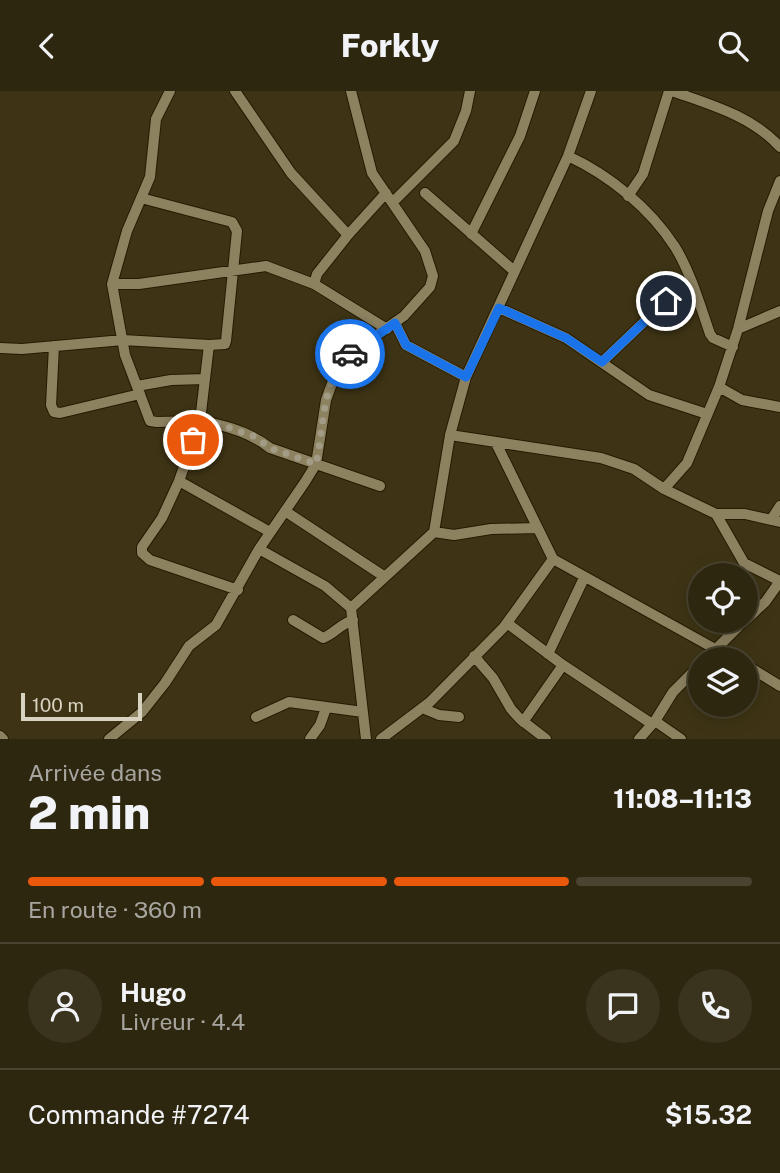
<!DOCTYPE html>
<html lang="fr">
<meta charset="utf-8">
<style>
body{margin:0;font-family:"Public Sans",sans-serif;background:#3a331e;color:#f1f3f6;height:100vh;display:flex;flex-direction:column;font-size:26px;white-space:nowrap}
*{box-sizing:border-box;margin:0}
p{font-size:23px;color:#a7a59f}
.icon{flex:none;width:38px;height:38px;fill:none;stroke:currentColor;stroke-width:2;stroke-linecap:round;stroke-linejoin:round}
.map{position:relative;height:648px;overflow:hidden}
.side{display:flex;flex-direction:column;background:#2e2710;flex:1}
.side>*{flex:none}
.buttons{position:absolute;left:688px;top:472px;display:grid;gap:14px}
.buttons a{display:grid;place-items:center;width:70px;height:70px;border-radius:50%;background:#2e2710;box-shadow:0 4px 18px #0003,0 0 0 2px #494430;font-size:35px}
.scale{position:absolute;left:21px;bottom:18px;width:121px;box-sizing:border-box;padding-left:7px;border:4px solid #d8d2c1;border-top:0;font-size:19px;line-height:24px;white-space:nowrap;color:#d8d2c1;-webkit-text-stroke:5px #3e3415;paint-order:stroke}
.pin{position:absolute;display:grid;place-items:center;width:60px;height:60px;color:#fff;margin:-30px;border:4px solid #fff;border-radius:50%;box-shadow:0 2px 7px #0007}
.courier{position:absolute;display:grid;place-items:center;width:70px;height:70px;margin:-35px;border:5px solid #1a73e8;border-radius:50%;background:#fff;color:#222;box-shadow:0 2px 9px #0007}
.head em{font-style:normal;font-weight:800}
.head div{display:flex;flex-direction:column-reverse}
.head{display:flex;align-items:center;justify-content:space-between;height:119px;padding:0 28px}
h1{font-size:46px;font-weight:800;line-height:52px}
.bar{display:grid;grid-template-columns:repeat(4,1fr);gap:10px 7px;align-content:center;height:84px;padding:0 28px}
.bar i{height:9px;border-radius:5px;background:#494430}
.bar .current{background:#ea580c}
.bar p{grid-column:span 4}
.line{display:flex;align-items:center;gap:18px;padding:0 28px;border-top:2px solid #494430}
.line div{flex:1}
.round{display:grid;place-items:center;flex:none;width:74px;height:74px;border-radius:37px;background:#3a331e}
header{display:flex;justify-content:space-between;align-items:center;height:91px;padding:0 28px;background:#2e2710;font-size:32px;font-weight:800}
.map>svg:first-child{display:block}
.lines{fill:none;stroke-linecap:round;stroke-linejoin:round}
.street-casing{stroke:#251b00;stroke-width:12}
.street{stroke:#8d8260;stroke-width:10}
.done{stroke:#a29b85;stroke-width:7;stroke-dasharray:0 12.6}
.route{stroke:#1a73e8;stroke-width:9}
</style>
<header><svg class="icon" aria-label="back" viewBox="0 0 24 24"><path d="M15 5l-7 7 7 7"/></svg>Forkly<svg class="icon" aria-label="search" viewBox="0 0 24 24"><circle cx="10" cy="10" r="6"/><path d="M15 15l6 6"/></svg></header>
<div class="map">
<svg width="780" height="648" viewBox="0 0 780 648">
<rect width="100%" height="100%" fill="#3e3415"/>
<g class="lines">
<g class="street-casing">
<path id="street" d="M 170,0 L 156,28 L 150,86 L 127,140 L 112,193 L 125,264 L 150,330 L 157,331 L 200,330 L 179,390 L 162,427 L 142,456 L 142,462 L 150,469 L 238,499
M 235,0 L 291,82 L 348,144 L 386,102
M 672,0 C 711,14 752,25 780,56
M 568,65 C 609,84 650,117 675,156 C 691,182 700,214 710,243 L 713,247 L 733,256
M 425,102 L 513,179
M 628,105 L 643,83 L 669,0
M 141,107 L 232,131 L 237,140 L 226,250 L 225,253 L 209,254 L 200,330 C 225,334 250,341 270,357 L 380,395
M 393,111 L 454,50 L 466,20 L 470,0
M 471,143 L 520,45 L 535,0
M 348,144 L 317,183 L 314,193 L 387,238
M 112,193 L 139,193 L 266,175 L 314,193
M 499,217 L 566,247 L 649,304 L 707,323
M 395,232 L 406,254 L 466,286
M 738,238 L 780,220
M 54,255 L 51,314 L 54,321 L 60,322 L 140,303
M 0,257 L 22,258 L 123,249 L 209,254
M 602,271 L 666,210 L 691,191
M 137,295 L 171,289 L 205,288
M 719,296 L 742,309 L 780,316
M 450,344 L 601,367 L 634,378 L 664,398 L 716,423 L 744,472 L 780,490
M 496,352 L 553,468 L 735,569
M 179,390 L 270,441
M 664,398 L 687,372 L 719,296 L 738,238 L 768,120 L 780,90
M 285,420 L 385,486
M 716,423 L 745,423 L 780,431
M 771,429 L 780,415
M 434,441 L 454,444 L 491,438 L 538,437
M 259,458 L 325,495 L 351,517
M 293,529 L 323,547 C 334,543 339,534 353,529
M 746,529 L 766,510 L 780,490
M 507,532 L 563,574 L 652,633
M 548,563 L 584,487
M 474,565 L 493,587 L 511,618 L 520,628 L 546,648
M 705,569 L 744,530
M 746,574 L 780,595
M 422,617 L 439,624 L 459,626
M 256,626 L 289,611 L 363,621
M 655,630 L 681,648
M 523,631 L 563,574
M 0,645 L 3,648
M 109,648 L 142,621 L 165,592 L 189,555 L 216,534 L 259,458 L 305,391 L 316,373 L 326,309 L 339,273 L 348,264 L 404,225 L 430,196 L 433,185 L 425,160 L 372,82 L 351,0
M 310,648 L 320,634 L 326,617
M 366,648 L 351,517 L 434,441 L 450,344 L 466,286 L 568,65 L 591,0
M 381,648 L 430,611 L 504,536 L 553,468
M 639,648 L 655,630 L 673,601 L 700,574"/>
</g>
<use href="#street" class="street"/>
</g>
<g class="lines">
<path class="done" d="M 193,349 L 200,330 L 218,333 L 256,346 L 270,357 L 316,373 C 324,338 321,289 350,263"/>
<path class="route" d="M 350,263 L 395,232 L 406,254 L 466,286 L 499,217 L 566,247 L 602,271 L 666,210"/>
</g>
</svg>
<div class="buttons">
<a><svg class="icon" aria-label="locate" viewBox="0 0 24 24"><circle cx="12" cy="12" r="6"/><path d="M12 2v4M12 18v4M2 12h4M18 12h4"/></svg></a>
<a><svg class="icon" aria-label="layers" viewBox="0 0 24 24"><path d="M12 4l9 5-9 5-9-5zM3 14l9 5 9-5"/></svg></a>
</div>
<div class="scale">100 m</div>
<div class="pin" style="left:193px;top:349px;background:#ea580c"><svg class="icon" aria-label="bag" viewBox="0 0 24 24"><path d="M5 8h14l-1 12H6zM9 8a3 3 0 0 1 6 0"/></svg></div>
<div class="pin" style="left:666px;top:210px;background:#1f2937"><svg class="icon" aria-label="home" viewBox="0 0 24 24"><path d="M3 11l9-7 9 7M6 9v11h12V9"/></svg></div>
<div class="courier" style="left:350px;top:263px"><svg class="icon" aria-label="car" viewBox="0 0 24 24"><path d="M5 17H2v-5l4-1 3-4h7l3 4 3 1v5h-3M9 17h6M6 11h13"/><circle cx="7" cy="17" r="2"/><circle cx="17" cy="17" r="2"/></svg></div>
</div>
<section class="side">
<div class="head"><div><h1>2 min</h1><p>Arrivée dans</p></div><em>11:08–11:13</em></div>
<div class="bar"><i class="current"></i><i class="current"></i><i class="current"></i><i></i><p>En route · 360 m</p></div>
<div class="line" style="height:126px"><a class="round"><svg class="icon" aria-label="person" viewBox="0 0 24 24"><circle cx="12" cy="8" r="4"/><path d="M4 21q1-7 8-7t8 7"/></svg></a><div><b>Hugo</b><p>Livreur · 4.4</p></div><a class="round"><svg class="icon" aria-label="chat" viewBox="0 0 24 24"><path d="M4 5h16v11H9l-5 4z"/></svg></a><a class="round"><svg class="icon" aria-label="phone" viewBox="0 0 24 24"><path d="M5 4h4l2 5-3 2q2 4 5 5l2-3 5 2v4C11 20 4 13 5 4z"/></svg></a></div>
<div class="line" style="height:91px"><div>Commande #7274</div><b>$15.32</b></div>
</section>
